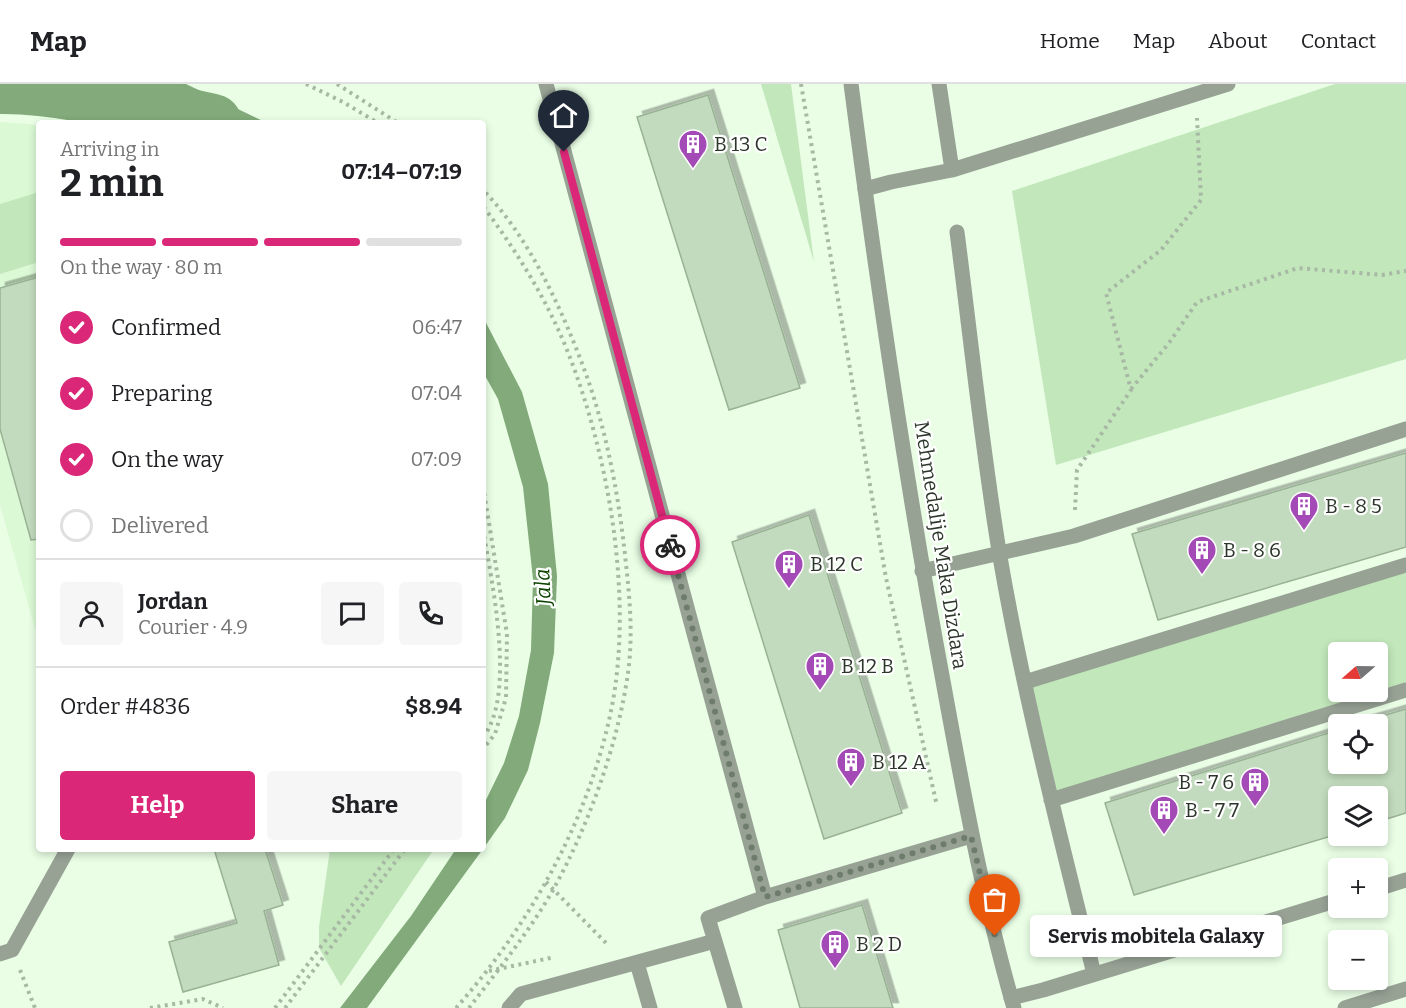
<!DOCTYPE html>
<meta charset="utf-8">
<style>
body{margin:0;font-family:Bitter,serif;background:#f6f6f6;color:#202124;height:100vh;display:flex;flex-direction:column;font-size:22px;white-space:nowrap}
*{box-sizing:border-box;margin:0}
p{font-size:20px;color:#757577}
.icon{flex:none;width:33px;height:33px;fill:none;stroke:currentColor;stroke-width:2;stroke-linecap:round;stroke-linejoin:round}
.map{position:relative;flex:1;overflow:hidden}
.panel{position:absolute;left:36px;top:36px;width:450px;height:732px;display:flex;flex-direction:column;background:#fff;border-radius:6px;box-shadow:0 3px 9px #0003}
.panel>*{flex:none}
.needle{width:39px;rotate:250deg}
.tools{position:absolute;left:1328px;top:558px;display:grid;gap:12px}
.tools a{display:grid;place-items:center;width:60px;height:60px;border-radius:6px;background:#fff;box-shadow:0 3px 9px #0003;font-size:30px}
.pin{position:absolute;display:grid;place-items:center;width:51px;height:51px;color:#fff;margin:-62px -26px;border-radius:50% 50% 50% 0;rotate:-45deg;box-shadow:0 0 6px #0007}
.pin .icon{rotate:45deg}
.courier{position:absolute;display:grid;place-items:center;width:60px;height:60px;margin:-30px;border:4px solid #db2777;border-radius:50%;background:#fff;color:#222;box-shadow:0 2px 8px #0007}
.bubble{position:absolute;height:42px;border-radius:6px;background:#fff;box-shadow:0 3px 9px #0003;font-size:20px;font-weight:700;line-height:42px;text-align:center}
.summary em{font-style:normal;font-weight:700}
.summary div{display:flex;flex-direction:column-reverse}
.summary{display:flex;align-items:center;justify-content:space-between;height:102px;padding:0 24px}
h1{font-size:39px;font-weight:700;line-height:45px}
.bar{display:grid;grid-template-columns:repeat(4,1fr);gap:9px 6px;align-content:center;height:72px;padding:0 24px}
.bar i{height:8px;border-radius:4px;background:#e0e0e0}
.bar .selected{background:#db2777}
.bar p{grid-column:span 4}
.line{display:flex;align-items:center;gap:15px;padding:0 24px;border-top:2px solid #e0e0e0}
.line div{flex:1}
.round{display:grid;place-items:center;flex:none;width:63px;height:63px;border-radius:6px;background:#f6f6f6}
ol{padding:0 24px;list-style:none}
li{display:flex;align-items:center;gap:18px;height:66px}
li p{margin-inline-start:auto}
li .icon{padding:6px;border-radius:50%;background:#db2777;color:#fff;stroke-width:4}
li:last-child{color:#757577}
li i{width:33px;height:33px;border:3px solid #e0e0e0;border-radius:50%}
.button{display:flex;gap:12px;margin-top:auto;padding:12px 24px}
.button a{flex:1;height:69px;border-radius:6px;background:#db2777;color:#fff;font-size:24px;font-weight:700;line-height:69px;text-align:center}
.button a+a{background:#f6f6f6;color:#202124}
header{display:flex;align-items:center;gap:36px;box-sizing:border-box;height:84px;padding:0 30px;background:#fff;border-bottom:2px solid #e0e0e0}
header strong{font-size:28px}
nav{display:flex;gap:33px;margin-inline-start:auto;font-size:21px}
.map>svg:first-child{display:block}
.built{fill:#dbf9d5}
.green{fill:#c2e7bb;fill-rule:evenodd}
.water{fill:#82aa7a}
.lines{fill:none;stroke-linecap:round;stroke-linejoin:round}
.river{stroke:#82aa7a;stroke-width:58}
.building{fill:#c2dabd;stroke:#99b194;stroke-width:1.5;filter:url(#shadow)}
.path{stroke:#a7b8a4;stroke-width:4;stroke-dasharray:3 4.5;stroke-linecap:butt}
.service{stroke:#97a295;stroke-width:15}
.minor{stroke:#97a295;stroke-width:15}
.done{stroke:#6e7c6b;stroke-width:6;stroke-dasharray:0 10.8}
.route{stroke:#db2777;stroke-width:8}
.labels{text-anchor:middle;stroke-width:4.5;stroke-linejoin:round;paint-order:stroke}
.poi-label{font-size:20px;fill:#2c362a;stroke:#fff;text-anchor:start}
.street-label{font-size:20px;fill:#2c362a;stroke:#fff}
.water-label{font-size:21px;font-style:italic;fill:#0c4400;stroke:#fff}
</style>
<header>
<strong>Map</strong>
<nav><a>Home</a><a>Map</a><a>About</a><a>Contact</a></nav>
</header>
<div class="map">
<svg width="1406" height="924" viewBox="0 0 1406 924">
<defs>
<filter id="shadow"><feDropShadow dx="5.5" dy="-5.5" stdDeviation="0" flood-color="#0004"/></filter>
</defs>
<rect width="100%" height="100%" fill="#e9fee5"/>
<path class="built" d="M 0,38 L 39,41 L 38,555 L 0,421 Z"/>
<path class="green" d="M 761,0 L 791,0 L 814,178 Z
M 1335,0 L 1406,0 L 1406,275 L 1056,381 L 1012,107 Z
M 39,108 L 39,178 L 0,190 L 0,120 Z
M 1406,481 L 1406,606 L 1051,716 L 1025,598 ZM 1338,568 L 1377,568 L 1377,608 L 1338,608 Z
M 330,765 L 434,765 L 341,902 L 319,864 L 319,843 Z"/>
<path class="water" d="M 133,0 L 186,0 L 267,39 L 223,39 L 162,15 Z
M 483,233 L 522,308 L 548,400 L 557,492 L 554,569 L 540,639 L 528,686 L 505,734 L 483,765 L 483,722 L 504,679 L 519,632 L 531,566 L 533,495 L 523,403 L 498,315 L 483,288 Z
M 456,765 L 483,765 L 367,924 L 340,924 L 411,832 Z"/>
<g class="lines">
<path class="river" d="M 0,1 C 69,0 145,24 213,39"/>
</g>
<path class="building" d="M 708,11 L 800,304 L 729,326 L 637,33 Z
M 39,193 L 39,455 L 31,456 L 0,345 L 0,204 Z
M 1406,369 L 1406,463 L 1158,536 L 1132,450 Z
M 809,431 L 902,729 L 824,755 L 732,458 Z
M 1406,625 L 1406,729 L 1377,738 L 1377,712 L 1338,712 L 1338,750 L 1134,811 L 1105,719 L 1338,646 L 1338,680 L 1377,680 L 1377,640 L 1355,640 Z
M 214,765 L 265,765 L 283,821 L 264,827 L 279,881 L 183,908 L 169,858 L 237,839 Z
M 862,821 L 893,924 L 800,924 L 778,846 Z"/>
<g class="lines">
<path class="path" d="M 306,0 L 343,18 L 378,39
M 337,0 L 398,39
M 801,0 L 886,494 L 937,722
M 1131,305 L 1169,259 L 1197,218 L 1298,184 L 1382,191 L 1406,187
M 483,402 L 507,550 L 506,614 L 495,650 L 483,665
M 1075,426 L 1077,386 L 1131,306 L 1106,209 L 1161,166 L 1201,116 L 1197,34
M 483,445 C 491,495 517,611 483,653
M 546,798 L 608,861
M 20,886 L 35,924
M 489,887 L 555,873
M 150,924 L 203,915 L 223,924
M 275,924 L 394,765
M 285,924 L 405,765
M 456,924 C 531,839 590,734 612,622 C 633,512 609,374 569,271 C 548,217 517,168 483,122
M 469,924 C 498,886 529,848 553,806 C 588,743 618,660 628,589 C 633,552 630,517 626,480 C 619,413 607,346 583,282 C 560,221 528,152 483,106"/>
<path class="service" d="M 546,0 L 765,813
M 939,0 L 952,86
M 865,105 L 891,98 L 952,86 L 1228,0
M 957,148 C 971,256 982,365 1000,473 C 1024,613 1060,751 1094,890
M 922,487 L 1074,452 L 1406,345
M 1025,598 L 1406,481
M 1051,716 L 1406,606
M 1377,805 L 1406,796
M 637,879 L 650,924
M 1011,914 L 1043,906 L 1338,816
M 509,924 L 521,910 L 715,857
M 735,924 L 708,834 L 765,813 L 971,752
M 1345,924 L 1406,905"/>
<path class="minor" d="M 851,0 C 877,200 906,399 943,597 C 963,707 983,816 1014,924
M 0,870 L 12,866 L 68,765"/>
</g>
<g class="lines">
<path class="done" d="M 670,461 L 765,813 L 971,752 L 995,852"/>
<path class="route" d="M 564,68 L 670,461"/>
</g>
<defs>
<g id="building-pin" transform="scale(1.5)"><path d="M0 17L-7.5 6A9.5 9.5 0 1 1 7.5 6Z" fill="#a34ab6" stroke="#fff"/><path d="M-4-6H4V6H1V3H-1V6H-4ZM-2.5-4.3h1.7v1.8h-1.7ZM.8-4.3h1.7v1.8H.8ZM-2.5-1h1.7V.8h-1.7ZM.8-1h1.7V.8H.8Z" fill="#fff"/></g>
</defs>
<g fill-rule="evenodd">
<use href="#building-pin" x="693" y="60"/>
<use href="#building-pin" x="1304" y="422"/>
<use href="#building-pin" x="1202" y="466"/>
<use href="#building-pin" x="789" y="480"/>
<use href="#building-pin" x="820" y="582"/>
<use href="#building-pin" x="851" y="678"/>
<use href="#building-pin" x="1255" y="698"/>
<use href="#building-pin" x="1164" y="726"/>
<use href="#building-pin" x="835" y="860"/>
</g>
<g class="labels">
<g class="poi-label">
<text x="714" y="67">B 13 C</text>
<text x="1325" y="429">B - 8 5</text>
<text x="1223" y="473">B - 8 6</text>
<text x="810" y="487">B 12 C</text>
<text x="841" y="589">B 12 B</text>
<text x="872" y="685">B 12 A</text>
<text x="1234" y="705" text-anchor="end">B - 7 6</text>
<text x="1185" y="733">B - 7 7</text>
<text x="856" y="867">B 2 D</text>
</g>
<g class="street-label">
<text transform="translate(941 461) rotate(81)" y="7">Mehmedalije Maka Dizdara</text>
</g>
<g class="water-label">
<text transform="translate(543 503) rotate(-93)" y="7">Jala</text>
</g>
</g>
</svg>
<div class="tools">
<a><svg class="needle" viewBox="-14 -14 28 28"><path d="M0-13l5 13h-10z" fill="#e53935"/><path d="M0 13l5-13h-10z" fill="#757577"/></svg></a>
<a><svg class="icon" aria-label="locate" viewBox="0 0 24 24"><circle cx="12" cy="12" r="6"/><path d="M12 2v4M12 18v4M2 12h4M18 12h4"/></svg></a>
<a><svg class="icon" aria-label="layers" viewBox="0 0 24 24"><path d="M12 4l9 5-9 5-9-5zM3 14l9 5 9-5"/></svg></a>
<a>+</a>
<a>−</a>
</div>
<div class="pin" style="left:995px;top:852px;background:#ea580c"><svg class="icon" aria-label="bag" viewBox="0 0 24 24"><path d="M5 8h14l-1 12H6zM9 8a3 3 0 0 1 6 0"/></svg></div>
<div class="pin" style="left:564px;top:68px;background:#1f2937"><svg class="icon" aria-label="home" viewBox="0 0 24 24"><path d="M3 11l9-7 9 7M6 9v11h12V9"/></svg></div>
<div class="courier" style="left:670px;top:461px"><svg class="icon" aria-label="bike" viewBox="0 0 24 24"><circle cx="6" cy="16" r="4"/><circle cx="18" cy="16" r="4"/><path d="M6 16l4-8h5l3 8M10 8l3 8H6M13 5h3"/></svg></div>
<div class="bubble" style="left:1030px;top:831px;width:252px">Servis mobitela Galaxy</div>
<section class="panel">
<div class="summary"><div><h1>2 min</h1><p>Arriving in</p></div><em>07:14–07:19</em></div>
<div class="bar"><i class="selected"></i><i class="selected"></i><i class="selected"></i><i></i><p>On the way · 80 m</p></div>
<ol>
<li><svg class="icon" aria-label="check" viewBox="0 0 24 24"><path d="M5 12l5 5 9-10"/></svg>Confirmed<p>06:47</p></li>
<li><svg class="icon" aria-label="check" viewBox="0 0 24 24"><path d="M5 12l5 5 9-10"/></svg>Preparing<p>07:04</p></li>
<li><svg class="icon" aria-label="check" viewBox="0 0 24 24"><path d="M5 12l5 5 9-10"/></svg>On the way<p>07:09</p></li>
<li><i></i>Delivered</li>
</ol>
<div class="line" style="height:108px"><a class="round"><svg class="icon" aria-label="person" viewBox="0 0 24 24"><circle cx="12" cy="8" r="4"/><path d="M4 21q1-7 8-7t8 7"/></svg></a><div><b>Jordan</b><p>Courier · 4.9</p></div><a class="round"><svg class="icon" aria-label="chat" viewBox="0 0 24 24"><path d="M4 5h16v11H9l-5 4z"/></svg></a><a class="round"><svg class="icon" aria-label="phone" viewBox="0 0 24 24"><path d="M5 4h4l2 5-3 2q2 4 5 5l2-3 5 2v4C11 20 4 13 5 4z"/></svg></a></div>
<div class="line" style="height:78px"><div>Order #4836</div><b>$8.94</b></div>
<div class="button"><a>Help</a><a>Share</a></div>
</section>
</div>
